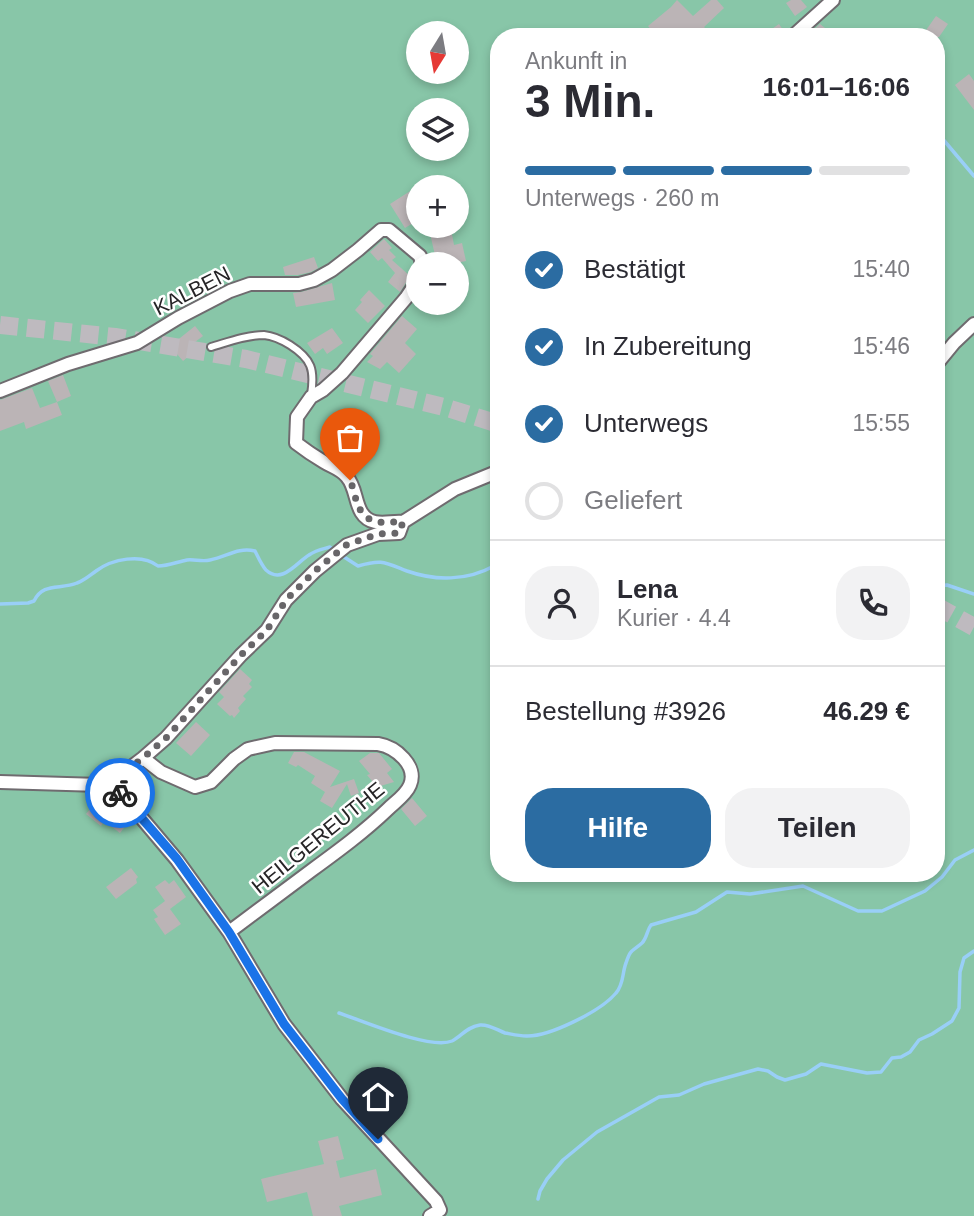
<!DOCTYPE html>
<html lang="de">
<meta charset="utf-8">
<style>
body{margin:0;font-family:Arial,sans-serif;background:#f2f2f3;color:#2b2b33;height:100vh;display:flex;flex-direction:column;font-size:26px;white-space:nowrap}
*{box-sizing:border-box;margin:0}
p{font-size:23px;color:#7c7c81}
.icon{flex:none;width:38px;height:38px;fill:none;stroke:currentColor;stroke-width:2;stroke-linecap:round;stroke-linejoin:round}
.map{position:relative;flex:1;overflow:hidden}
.side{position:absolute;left:490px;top:28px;width:455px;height:854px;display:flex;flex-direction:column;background:#fff;border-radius:28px;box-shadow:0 4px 10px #0003}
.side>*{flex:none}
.needle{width:46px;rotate:191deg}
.buttons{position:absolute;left:406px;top:21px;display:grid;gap:14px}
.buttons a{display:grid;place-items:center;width:63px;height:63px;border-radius:50%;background:#fff;box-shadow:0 4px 10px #0003;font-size:35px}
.pin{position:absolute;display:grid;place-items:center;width:60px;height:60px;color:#fff;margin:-72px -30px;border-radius:50% 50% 50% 0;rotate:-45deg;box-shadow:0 0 7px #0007}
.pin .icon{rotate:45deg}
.courier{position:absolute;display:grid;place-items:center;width:70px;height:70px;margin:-35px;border:5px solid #1a73e8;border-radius:50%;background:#fff;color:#222;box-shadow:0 2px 9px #0007}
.head em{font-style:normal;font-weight:600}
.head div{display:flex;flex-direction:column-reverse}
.head{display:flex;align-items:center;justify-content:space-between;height:119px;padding:0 35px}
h1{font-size:46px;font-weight:600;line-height:52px}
.bar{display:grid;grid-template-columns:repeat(4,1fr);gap:10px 7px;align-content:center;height:84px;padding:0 35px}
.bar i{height:9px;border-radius:5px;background:#e1e1e2}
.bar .on{background:#2b6ca2}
.bar p{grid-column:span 4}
.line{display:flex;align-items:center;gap:18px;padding:0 35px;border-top:2px solid #e1e1e2}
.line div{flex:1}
.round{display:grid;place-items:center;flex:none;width:74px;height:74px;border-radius:28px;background:#f2f2f3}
ol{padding:0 35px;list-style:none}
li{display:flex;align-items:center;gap:21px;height:77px}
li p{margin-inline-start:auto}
li .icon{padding:7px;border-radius:50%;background:#2b6ca2;color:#fff;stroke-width:4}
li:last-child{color:#7c7c81}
li i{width:38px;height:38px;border:4px solid #e1e1e2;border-radius:50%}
.button{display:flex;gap:14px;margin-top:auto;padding:14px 35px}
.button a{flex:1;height:80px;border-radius:28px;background:#2b6ca2;color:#fff;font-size:28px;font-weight:600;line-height:80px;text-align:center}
.button a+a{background:#f2f2f3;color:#2b2b33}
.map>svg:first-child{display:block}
.green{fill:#88c6a8;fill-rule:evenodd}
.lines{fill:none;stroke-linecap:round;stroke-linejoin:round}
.stream{stroke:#99cff7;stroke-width:3.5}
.building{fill:#bbb4b6}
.primary-tunnel{stroke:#bebabf;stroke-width:18;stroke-dasharray:18 9;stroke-linecap:butt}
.lane-casing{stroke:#6f6b6f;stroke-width:10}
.street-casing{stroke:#6f6b6f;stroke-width:16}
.lane{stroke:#fff;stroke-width:6}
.street{stroke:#fff;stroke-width:12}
.done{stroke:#686669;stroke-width:7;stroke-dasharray:0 12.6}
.route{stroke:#1a73e8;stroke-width:9}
.labels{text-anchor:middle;stroke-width:5;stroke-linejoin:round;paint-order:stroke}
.street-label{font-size:21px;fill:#262426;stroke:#fff}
</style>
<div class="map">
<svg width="974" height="1216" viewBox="0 0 974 1216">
<rect width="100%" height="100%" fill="#e4e0e5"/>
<path class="green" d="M 0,0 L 974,0 L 974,1216 L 0,1216 ZM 418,33 L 457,33 L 457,72 L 418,72 ZM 499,37 L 936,37 L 936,873 L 499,873 ZM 418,110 L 457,110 L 457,149 L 418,149 ZM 418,187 L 457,187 L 457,226 L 418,226 ZM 418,264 L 457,264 L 457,303 L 418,303 Z"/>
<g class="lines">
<path class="stream" d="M 936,131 L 974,176
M 341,555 L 358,566 C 382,559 384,562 407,571 C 435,581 467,581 494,566 L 499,552
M 936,586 L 947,585 L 974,594
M 0,604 L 28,603 L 34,601 C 43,582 60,590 77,583 C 85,580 89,576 96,571 C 112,559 142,553 158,566 C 168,566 177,562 187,560 C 194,559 202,562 210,560 C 227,557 237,547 255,551 C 258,557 262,566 266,570 C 282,585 297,562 309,555 C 316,550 323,549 330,547 L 335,551
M 339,1013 C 363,1021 430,1050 452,1041 C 461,1037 466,1027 480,1025 C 489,1024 497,1030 505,1033 C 511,1034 519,1036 526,1036 C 549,1037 601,1011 616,993 C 624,984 622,973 626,963 C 631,948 632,952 642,943 C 647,938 647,930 651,925 L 696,912 L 727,892 L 750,894 L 803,886 L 858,911 L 882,911 L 925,891 L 942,877 L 955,860 L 974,850
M 538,1199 L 540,1191 L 547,1179 L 563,1160 L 597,1132 L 659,1097 L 679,1095 L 704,1084 L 758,1069 L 768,1071 L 777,1077 L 785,1080 L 806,1074 L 821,1064 L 867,1073 L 881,1072 L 892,1058 L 901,1057 L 910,1052 L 919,1040 L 932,1034 L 952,1021 L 959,1008 L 960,972 L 964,958 L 974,951"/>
</g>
<path class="building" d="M 677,0 L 693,16 L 711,0 L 717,0 L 724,8 L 704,27 L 706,29 L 697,37 L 657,37 L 648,26 L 671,7 Z
M 791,0 L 801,0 L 807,7 L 795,16 L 786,3 Z
M 936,16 L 948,24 L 939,37 L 930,37 L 924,33 Z
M 779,24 L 785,33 L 783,37 L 760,37 Z
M 820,24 L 825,28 L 836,37 L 806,37 Z
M 969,74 L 974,81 L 974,110 L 955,85 Z
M 418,186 L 418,220 L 405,228 L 390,204 Z
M 442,226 L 444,230 L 451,229 L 454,245 L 462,243 L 466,261 L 451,264 L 437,264 L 429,229 Z
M 384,239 L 392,248 L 389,250 L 396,257 L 392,260 L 410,276 L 400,292 L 388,282 L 395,273 L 382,258 L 378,261 L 370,252 Z
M 314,257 L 318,268 L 311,272 L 298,275 L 285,275 L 283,267 Z
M 332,283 L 335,300 L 296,307 L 293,293 L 301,292 Z
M 369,290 L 385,306 L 368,323 L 355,310 L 362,302 L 360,300 Z
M 402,316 L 417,329 L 405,343 L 416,354 L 399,373 L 387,362 L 380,369 L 367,362 L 373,356 L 370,354 Z
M 195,326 L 203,336 L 195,342 L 200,347 L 183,361 L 170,346 Z
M 332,328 L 343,343 L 327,354 L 323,348 L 315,354 L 307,343 Z
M 63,375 L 71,396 L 57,402 L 48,381 Z
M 32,388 L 40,408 L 57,402 L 62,415 L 26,429 L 24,422 L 0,431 L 0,400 Z
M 240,669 L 252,680 L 249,684 L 252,687 L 243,696 L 246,699 L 238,708 L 240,711 L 234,718 L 232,715 L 230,716 L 217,704 L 224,697 L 219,692 Z
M 196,722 L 210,735 L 191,756 L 176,743 Z
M 294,752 L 304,752 L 340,771 L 330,787 L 354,779 L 359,793 L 351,796 L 347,784 L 332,808 L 320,801 L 325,792 L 311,783 L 315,776 L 298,765 L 296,767 L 288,763 Z
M 370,753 L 379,753 L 392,769 L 387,773 L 394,782 L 377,787 L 367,775 L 370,774 L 359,761 Z
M 100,797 L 130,820 L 120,833 L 104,821 L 101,826 L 86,814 Z
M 412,798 L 427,816 L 415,826 L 401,809 Z
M 131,868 L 138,877 L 136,879 L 137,883 L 116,899 L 106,887 Z
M 165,880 L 169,884 L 174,880 L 186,897 L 170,909 L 181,924 L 165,935 L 154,919 L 158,917 L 153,910 L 165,901 L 155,887 Z
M 338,1136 L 344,1159 L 336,1161 L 340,1178 L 376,1169 L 382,1195 L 339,1206 L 342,1216 L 313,1216 L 307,1192 L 267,1202 L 261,1179 L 324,1164 L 318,1141 Z"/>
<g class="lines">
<path class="primary-tunnel" d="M 0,325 L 115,337 L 246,359 L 444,407 L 499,424
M 936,606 L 974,627"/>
<g class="lane-casing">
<path id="lane" d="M 211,347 C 228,342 246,335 264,335 C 274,336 282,340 290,345 C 312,359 315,370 311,395"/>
</g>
<g class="street-casing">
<path id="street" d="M 792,37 L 833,0
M 936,365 L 954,343 L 974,324
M 0,391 L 68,364 L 137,343 L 178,318 L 230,291 L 250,284 L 299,284 L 314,280 L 332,270 L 358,250 L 381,230 L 389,230 L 420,256 L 422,264
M 403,522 C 394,521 384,524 375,522 C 353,517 359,490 347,477 C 341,469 332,467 324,462 C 314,456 305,450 296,443 L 297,417 L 311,397 L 323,390 L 342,373 L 406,298 L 418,280
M 143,758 L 161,772 L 195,787 L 211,782 L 234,759 L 248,749 L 275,743 L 378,744 C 396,747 418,766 410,785 C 406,795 395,802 388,809 C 364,832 338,851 312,870 C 284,891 257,911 229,932
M 0,782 L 100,785 L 109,784 L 143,758 L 166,738 L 241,655 L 267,630 L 286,600 L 315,571 L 347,545 L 378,534 L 399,533 L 403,522 L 455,489 L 499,471
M 109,784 L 123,796 L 177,860 L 229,932 L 284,1024 L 342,1099 L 436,1201 L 440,1210 L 430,1216"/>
</g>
<use href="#lane" class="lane"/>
<use href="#street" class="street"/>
</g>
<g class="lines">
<path class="done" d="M 120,793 L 109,783 L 143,758 L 166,738 L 241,655 L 267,630 L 286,600 L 315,571 L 346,545 L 378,534 L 399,533 L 403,522 C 394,521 384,524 375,521 C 356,517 356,494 350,480"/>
<path class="route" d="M 120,793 L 177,859 L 229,932 L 284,1024 L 342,1099 L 378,1139"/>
</g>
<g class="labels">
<g class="street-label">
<text transform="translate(192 291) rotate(-27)" y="7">KALBEN</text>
<text transform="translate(318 838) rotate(-39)" y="7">HEILGEREUTHE</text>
</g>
</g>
</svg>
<div class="buttons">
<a><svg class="needle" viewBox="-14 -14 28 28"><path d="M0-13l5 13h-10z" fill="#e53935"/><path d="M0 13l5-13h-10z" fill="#7c7c81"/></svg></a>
<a><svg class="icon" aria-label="layers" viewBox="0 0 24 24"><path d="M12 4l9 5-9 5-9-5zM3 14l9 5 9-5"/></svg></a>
<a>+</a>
<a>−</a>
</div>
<div class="pin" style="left:350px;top:480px;background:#ea580c"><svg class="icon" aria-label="bag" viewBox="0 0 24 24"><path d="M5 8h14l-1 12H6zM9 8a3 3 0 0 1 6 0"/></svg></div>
<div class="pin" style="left:378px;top:1139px;background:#1f2937"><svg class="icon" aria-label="home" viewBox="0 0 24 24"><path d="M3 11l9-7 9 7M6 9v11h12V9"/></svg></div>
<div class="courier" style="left:120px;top:793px"><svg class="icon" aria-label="bike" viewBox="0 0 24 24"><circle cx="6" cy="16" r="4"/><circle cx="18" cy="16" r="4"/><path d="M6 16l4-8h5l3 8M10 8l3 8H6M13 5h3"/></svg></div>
<section class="side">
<div class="head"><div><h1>3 Min.</h1><p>Ankunft in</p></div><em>16:01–16:06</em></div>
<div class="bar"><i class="on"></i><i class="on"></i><i class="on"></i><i></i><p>Unterwegs · 260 m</p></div>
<ol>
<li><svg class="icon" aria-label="check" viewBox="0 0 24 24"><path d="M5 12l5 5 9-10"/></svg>Bestätigt<p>15:40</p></li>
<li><svg class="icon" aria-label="check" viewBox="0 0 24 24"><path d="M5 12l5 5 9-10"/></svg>In Zubereitung<p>15:46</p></li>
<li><svg class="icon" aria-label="check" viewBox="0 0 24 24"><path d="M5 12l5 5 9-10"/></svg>Unterwegs<p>15:55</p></li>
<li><i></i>Geliefert</li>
</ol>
<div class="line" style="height:126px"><a class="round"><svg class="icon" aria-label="person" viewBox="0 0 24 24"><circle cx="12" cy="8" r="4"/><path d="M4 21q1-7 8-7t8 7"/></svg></a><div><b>Lena</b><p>Kurier · 4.4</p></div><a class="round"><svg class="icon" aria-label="phone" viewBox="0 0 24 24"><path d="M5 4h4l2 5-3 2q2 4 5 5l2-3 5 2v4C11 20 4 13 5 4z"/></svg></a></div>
<div class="line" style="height:91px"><div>Bestellung #3926</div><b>46.29 €</b></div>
<div class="button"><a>Hilfe</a><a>Teilen</a></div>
</section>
</div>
